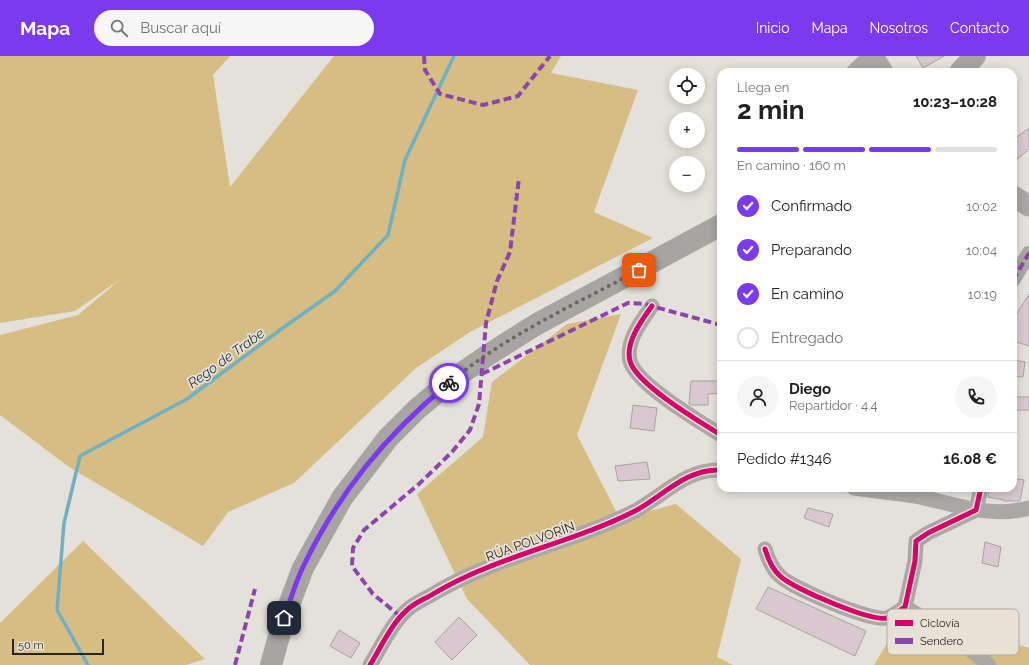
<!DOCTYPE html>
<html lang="es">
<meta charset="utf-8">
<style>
body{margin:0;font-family:Raleway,sans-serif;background:#f6f6f6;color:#202124;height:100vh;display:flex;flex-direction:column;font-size:15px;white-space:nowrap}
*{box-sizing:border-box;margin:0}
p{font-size:13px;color:#757577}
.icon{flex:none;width:22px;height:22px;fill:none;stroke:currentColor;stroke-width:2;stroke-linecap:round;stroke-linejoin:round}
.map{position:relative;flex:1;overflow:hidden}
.drawer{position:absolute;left:717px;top:12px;width:300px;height:424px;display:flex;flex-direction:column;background:#fff;border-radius:12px;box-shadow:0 2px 10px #0003}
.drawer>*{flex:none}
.buttons{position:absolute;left:669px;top:12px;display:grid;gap:8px}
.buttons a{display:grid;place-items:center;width:36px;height:36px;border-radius:50%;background:#fff;box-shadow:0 2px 10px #0003;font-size:20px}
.scale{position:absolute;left:12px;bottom:10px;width:92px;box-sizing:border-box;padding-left:4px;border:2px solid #282621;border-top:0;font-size:11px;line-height:14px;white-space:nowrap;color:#282621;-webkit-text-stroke:3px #e8e2d6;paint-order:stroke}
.pin{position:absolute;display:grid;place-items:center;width:34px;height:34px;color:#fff;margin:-17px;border-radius:8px;box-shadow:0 2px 6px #0006}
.courier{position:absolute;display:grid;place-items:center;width:40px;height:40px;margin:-20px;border:3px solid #7c3aed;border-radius:50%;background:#fff;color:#222;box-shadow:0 1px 5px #0007}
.headline em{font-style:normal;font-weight:700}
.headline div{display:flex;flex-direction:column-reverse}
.headline{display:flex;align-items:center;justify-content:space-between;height:68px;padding:0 20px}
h1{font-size:26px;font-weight:700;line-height:30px}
.bar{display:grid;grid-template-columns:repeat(4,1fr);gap:6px 4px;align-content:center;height:48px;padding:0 20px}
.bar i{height:5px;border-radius:3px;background:#e0e0e0}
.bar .active{background:#7c3aed}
.bar p{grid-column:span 4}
.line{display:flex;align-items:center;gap:10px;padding:0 20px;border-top:1px solid #e0e0e0}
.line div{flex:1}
.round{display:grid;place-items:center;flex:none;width:42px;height:42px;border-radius:21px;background:#f6f6f6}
ol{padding:0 20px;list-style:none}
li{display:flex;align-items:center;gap:12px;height:44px}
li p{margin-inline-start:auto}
li .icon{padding:4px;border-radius:50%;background:#7c3aed;color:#fff;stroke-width:4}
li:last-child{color:#757577}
li i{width:22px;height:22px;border:2px solid #e0e0e0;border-radius:50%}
header{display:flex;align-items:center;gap:24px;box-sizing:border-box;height:56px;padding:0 20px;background:#7c3aed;color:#fff}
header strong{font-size:19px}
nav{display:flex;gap:22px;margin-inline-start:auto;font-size:14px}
.search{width:280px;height:36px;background:#f6f6f6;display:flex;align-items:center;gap:10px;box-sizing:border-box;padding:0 14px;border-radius:22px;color:#757577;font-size:15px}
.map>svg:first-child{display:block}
.forest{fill:#d5bd84}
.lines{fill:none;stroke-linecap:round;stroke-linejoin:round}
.stream{stroke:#6eb1c5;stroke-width:3.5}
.building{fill:#dac8d0;stroke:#a7a3a1}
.street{stroke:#a9a8a5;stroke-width:15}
.secondary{stroke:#a8a7a4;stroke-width:21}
.highway{stroke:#a7a5a1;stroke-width:22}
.quiet{stroke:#8e44ad;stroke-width:4;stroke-dasharray:8 4;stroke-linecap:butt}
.cycleway-casing{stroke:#e8e2d6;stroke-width:8}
.cycleway{stroke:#d6006c;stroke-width:5}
.done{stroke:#6a6762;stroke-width:4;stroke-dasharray:0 7.2}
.route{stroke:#7c3aed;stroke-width:5}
.labels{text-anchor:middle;stroke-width:3.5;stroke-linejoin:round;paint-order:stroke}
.street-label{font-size:13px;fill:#282621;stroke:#e8e2d6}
.water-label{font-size:14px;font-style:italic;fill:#1c323a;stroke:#e8e2d6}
.key{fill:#e8e2d6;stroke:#aeaaa0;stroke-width:1}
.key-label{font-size:11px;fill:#282621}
</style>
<header>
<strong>Mapa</strong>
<div class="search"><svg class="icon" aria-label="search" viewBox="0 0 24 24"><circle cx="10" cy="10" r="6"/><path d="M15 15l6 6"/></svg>Buscar aquí</div>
<nav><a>Inicio</a><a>Mapa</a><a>Nosotros</a><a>Contacto</a></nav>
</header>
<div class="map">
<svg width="1029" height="609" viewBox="0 0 1029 609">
<rect width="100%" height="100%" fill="#e4e1da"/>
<path class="forest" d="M 0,0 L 230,0 L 213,19 L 230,131 L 334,0 L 561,0 L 551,17 L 638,34 L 594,156 L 653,182 L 470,276 L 416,312 L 294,427 L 228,456 L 203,490 L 69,411 L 0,359 L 0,279 L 78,259 L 122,222 L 75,255 L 0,267 Z
M 621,258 L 577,379 L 620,463 L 676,448 L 741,503 L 717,601 L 733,609 L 530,609 L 467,543 L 417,438 L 483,381 L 492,326 L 567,268 Z
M 83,485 L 205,603 L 186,609 L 0,609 L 0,567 Z
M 905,557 L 1029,592 L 1029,609 L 874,609 Z"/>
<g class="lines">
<path class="stream" d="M 88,609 L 57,554 L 64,467 L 80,400 L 187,343 L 280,274 L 335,235 L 388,179 L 405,104 L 454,0"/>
</g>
<path class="building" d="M 916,0 L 944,0 L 923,12 Z
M 1029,72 L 1029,93 L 1013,107 L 1013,84 Z
M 1029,238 L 1029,290 L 1013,285 L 1013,264 Z
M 1013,304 L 1025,306 L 1023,321 L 1013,320 Z
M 691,325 L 721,325 L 721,337 L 708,338 L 708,349 L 691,349 L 689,348 Z
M 1015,341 L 1029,341 L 1029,354 L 1015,354 Z
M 633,349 L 657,352 L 654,375 L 630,372 Z
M 647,406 L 650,423 L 618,425 L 615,410 Z
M 1013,422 L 1024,424 L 1020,445 L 1004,445 L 1004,444 L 988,441 L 990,432 L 1013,432 Z
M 808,452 L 833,458 L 829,471 L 804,462 Z
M 985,486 L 1001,491 L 998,511 L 982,507 Z
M 768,531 L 866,575 L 855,600 L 756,553 Z
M 459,561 L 477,579 L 452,604 L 435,586 Z
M 339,574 L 360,587 L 351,602 L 330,590 Z"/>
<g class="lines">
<path class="street" d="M 853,16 L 870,0
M 1013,224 L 1029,197
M 652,250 C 642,264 625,286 630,305 C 636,328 700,366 721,379
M 854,432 C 874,435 895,437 915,440 C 953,447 990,463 1029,452
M 765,493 C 768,503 772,513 780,520 C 792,532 871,566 887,562 C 893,560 900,554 905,551 L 915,505 L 916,485 L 928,477 L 976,454 L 981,432
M 905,551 L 956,582 L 989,609
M 370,609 C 381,591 392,567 407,554 C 414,547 425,543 433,538 C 496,500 570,488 635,455 C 663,440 687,412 721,414"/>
<path class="secondary" d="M 873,0 L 883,16
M 1013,140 L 1029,150"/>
<path class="highway" d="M 960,16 L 975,0
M 271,609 L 284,562 L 303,512 L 342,442 L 388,382 L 417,353 L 453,323 L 488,299 L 537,268 L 721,169"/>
<path class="quiet" d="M 424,0 L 425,14 L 440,38 L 483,49 L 518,40 L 550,0
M 1013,224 L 1029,197
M 482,318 L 628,247 L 644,248 L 721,269
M 401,561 L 373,538 L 352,510 L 353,492 L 364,474 L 419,428 L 452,396 L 470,374 L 479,348 L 486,267 L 497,225 L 510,196 L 519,122
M 235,609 L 255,533"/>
<g class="cycleway-casing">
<path id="cycleway" d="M 652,250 C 642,264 625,286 630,305 C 636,328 700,366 721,379
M 765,493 C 768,503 772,513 780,520 C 792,532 871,566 887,562 C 893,560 900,554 905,551 L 915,505 L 916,485 L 928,477 L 976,454 L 981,432
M 370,609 C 381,591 392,567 407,554 C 414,547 425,543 433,538 C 496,500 570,488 635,455 C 663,440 687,412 721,414"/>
</g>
<use href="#cycleway" class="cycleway"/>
</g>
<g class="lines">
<path class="done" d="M 449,327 C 505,280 574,249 639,214"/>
<path class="route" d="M 284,562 C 290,546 295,527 303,511 C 339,436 385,380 449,327"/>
</g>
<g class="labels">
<g class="street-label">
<text transform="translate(530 485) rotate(-20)" y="5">RÚA POLVORÍN</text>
</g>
<g class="water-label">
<text transform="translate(226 302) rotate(-36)" y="5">Rego de Trabe</text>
</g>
</g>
<rect x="887" y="553" width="132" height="46" rx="6" class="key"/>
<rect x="895" y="564" width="18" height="6" fill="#d6006c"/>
<rect x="895" y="582" width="18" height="6" fill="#8e44ad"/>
<g class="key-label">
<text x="920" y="571">Ciclovía</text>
<text x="920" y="589">Sendero</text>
</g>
</svg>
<div class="buttons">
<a><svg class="icon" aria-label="locate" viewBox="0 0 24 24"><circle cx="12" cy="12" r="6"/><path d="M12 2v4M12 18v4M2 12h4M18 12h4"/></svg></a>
<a>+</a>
<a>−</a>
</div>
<div class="scale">50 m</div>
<div class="pin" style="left:639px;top:214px;background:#ea580c"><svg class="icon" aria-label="bag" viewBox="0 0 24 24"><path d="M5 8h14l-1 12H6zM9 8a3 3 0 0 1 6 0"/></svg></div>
<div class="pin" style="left:284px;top:562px;background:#1f2937"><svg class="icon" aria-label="home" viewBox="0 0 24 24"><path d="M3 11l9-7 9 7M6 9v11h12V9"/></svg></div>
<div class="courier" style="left:449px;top:327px"><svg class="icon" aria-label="bike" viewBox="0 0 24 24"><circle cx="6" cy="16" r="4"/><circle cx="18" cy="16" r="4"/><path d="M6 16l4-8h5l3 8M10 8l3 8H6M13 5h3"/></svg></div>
<section class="drawer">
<div class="headline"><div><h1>2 min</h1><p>Llega en</p></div><em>10:23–10:28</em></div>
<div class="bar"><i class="active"></i><i class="active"></i><i class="active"></i><i></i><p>En camino · 160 m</p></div>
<ol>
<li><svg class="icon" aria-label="check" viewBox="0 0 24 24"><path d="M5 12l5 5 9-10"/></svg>Confirmado<p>10:02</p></li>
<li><svg class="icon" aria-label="check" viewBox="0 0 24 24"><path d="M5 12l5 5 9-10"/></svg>Preparando<p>10:04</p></li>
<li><svg class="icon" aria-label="check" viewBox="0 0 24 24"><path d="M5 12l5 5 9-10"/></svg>En camino<p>10:19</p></li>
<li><i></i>Entregado</li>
</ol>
<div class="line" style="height:72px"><a class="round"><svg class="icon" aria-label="person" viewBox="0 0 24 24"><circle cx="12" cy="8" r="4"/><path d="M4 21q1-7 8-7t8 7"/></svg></a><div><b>Diego</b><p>Repartidor · 4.4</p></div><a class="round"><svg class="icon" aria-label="phone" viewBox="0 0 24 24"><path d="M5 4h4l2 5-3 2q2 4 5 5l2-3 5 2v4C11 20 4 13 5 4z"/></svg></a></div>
<div class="line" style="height:52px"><div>Pedido #1346</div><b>16.08 €</b></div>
</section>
</div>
